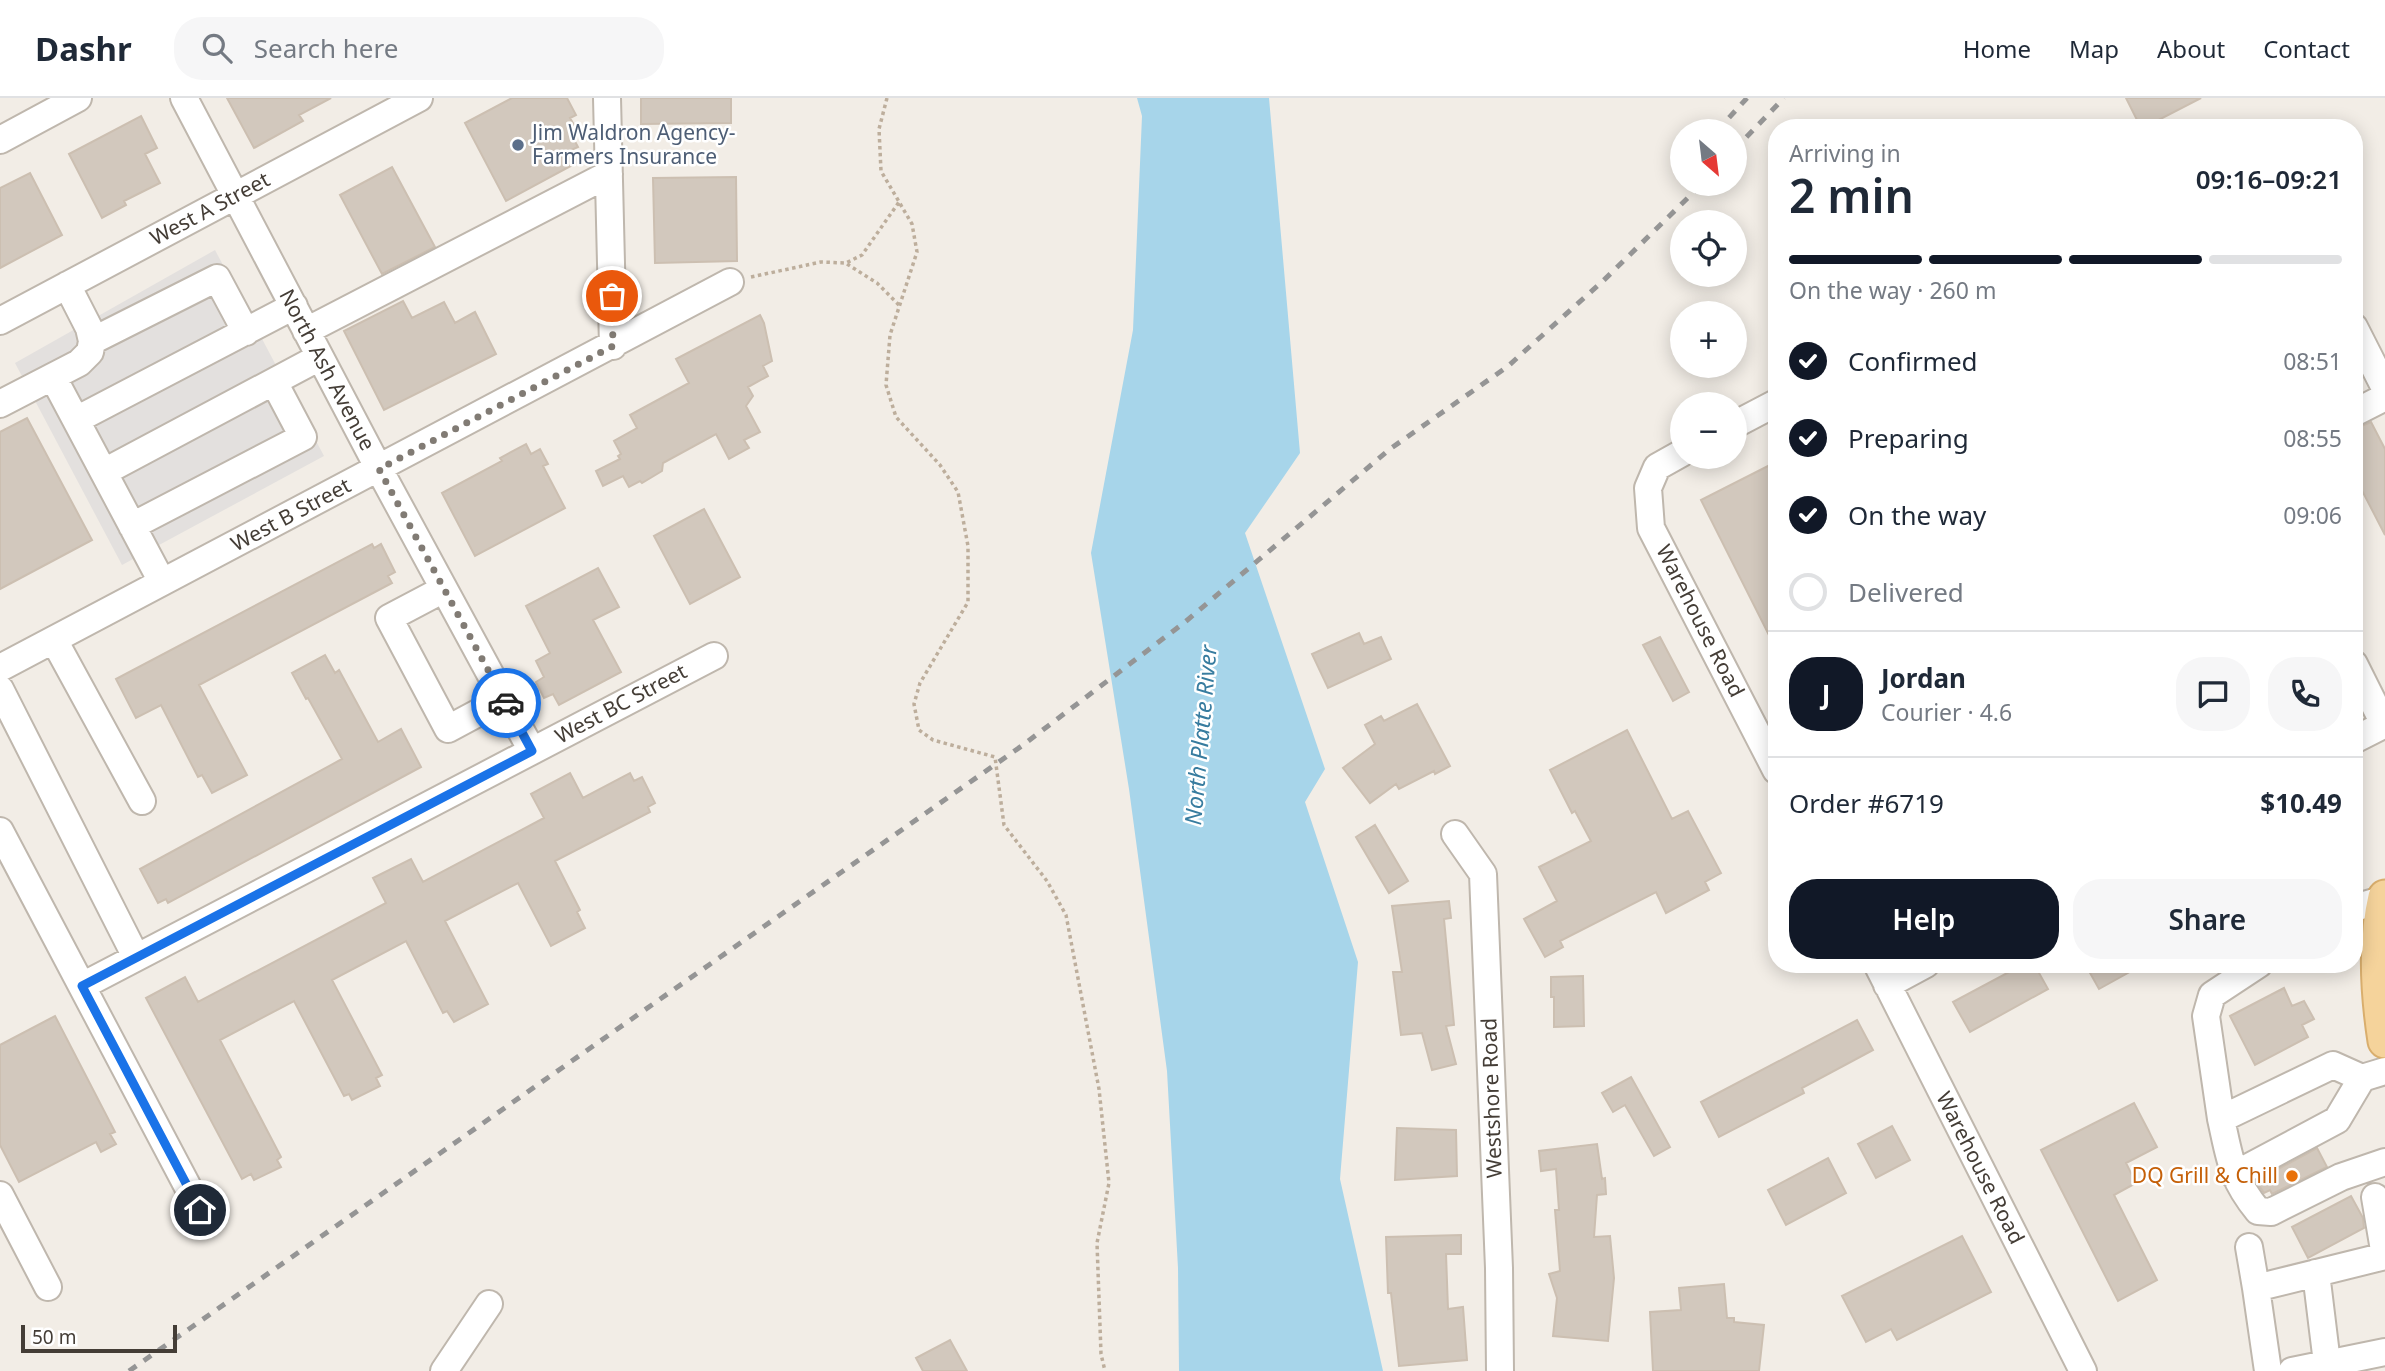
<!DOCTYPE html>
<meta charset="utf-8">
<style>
body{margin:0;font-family:"Noto Sans",sans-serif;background:#f6f6f7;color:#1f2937;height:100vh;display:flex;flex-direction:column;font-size:26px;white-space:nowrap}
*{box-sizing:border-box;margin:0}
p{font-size:23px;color:#747a83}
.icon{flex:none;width:38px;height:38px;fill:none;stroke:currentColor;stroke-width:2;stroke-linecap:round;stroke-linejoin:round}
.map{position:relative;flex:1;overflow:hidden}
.details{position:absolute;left:1768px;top:21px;width:595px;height:854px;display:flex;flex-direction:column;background:#fff;border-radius:28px;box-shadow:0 4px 18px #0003}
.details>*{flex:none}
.needle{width:46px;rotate:152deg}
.tools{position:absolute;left:1670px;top:21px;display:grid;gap:14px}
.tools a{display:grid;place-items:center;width:77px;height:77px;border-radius:50%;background:#fff;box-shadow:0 4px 18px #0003;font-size:35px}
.scale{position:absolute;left:21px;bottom:18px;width:156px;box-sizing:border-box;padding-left:7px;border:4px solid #443d36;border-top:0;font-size:19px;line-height:24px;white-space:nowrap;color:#443d36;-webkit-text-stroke:5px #fff;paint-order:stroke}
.pin{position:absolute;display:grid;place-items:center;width:60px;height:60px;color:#fff;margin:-30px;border:4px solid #fff;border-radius:50%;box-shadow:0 2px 7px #0007}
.courier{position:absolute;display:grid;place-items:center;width:70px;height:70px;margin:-35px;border:5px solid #1a73e8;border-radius:50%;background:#fff;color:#222;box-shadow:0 2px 9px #0007}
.head em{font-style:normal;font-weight:600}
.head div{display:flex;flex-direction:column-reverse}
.head{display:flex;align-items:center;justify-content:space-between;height:119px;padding:0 21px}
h1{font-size:46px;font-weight:600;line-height:52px}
.bar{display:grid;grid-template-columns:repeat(4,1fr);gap:10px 7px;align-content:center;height:84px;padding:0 21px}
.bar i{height:9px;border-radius:5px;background:#e0e1e3}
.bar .current{background:#111827}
.bar p{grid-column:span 4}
.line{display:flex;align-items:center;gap:18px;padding:0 21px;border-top:2px solid #e0e1e3}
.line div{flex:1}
.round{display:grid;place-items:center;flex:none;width:74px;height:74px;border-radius:28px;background:#f6f6f7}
ol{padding:0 21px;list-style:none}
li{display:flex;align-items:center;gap:21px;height:77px}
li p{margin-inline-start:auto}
li .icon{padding:7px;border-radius:50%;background:#111827;color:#fff;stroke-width:4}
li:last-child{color:#747a83}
li i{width:38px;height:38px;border:4px solid #e0e1e3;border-radius:50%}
.action{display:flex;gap:14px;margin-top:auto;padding:14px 21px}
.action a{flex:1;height:80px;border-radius:28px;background:#111827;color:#fff;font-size:28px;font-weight:600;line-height:80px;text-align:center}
.action a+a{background:#f6f6f7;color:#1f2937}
header{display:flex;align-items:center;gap:42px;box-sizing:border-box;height:98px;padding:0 35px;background:#fff;border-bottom:2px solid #e0e1e3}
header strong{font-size:33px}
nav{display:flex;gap:38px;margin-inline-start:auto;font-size:24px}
.search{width:490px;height:63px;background:#f6f6f7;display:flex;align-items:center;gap:18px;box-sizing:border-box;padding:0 24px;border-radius:28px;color:#747a83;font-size:26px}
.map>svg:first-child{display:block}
.parking{fill:#e3e0de}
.water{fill:#a7d5ea}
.building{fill:#d2c8bd;stroke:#ccbfb1;stroke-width:2}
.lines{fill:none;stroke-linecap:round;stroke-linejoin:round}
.minor-casing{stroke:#bfb7ad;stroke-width:30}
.major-casing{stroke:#d9ae6d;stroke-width:37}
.path{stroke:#bdae9c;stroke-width:3.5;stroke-dasharray:3.5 3.5;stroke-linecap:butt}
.minor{stroke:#fff;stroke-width:26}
.major{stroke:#f5d39b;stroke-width:33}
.rail{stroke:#959595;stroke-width:5;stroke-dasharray:9 9;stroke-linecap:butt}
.done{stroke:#817b74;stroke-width:7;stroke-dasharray:0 12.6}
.route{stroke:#1a73e8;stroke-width:9}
.service-dot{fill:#5c6f8a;stroke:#fff;stroke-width:2.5}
.food-dot{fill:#e8710a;stroke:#fff;stroke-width:2.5}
.labels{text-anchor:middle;stroke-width:5;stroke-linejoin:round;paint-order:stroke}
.service-label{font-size:21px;fill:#4e5e75;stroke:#fff;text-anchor:start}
.street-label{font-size:21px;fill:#443d36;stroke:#fff}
.food-label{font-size:21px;fill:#c56008;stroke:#fff;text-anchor:end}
.water-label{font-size:23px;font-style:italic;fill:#377c9f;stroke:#fff}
</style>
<header>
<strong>Dashr</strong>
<div class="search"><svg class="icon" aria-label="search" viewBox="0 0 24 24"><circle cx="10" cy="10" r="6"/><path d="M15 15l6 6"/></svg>Search here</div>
<nav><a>Home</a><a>Map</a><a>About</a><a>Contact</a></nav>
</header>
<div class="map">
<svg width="2385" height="1273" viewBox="0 0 2385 1273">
<rect width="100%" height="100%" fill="#f2ede6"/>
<path class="parking" d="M 215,152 L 324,358 L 122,467 L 15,265 Z"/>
<path class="water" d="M 1137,0 L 1269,0 L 1300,355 L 1245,435 L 1325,671 L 1305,704 L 1358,864 L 1340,1081 L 1383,1273 L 1179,1273 L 1178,1170 L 1167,973 L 1129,691 L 1091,455 L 1133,232 L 1142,18 Z"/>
<path class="building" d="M 227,0 L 331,0 L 299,17 L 303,23 L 254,50 Z
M 512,0 L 567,0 L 576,17 L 570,20 L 577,32 L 571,36 L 578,49 L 571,52 L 578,64 L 506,103 L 465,25 Z
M 641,0 L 731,0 L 731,25 L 641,26 Z
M 2126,0 L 2201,0 L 2143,30 L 2141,30 Z
M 141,18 L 157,50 L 145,56 L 160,85 L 124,103 L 126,107 L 102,120 L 69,56 Z
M 392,69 L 435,149 L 382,176 L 340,97 Z
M 30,75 L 62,137 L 0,170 L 0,90 Z
M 736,79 L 737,163 L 655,165 L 653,80 Z
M 403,203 L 412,220 L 444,204 L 455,225 L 475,214 L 496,256 L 384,312 L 344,233 Z
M 760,217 L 764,225 L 772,263 L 763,268 L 768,278 L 748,289 L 753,298 L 746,308 L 760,334 L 744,342 L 749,350 L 729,361 L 716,336 L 663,365 L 662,373 L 642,385 L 640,383 L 629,389 L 623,378 L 603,388 L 596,373 L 620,361 L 618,358 L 621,356 L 614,343 L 637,330 L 630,317 L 689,285 L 676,261 Z
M 27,320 L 92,442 L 0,491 L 0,334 Z
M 2371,324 L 2385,351 L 2385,437 L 2354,377 L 2354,331 Z
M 526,346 L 531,356 L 540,351 L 548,366 L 543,368 L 565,410 L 475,458 L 442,395 L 502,363 L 500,360 Z
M 1776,364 L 1776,551 L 1701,402 Z
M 704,411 L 740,479 L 690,506 L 654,438 Z
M 372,446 L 374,450 L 381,446 L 395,474 L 388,478 L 392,485 L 199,587 L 247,677 L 212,695 L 202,677 L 198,679 L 161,607 L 136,620 L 116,581 Z
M 598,470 L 619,509 L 593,522 L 621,574 L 559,607 L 553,596 L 544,600 L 536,584 L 544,579 L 536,563 L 550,555 L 526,508 Z
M 1359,535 L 1364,546 L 1381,539 L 1391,561 L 1328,590 L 1312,556 Z
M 1660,539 L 1689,594 L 1673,603 L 1643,547 Z
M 325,557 L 335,575 L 339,572 L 378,644 L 401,631 L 421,669 L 168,805 L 166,801 L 158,805 L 140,771 L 342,661 L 308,600 L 306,601 L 292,575 Z
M 1417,606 L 1450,668 L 1435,676 L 1434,673 L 1399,691 L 1396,686 L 1370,705 L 1343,670 L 1375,646 L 1365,627 L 1381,618 L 1384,623 Z
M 1627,632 L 1672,721 L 1688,713 L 1721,775 L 1705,784 L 1709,792 L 1666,815 L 1656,794 L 1560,843 L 1563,849 L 1545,859 L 1524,821 L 1557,803 L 1539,769 L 1591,743 L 1575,713 L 1572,715 L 1550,672 Z
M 570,675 L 583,700 L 630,675 L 634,683 L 642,679 L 655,705 L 648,709 L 650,714 L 555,763 L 580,812 L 577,814 L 585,830 L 551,848 L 518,785 L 445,823 L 488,906 L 454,924 L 447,913 L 443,915 L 406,843 L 332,882 L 382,977 L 376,980 L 380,988 L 352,1002 L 349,996 L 344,998 L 294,903 L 220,942 L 281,1059 L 277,1062 L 281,1069 L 254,1082 L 251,1076 L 242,1081 L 146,900 L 185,879 L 198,904 L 386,805 L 373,780 L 411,761 L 423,784 L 544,720 L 531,696 Z
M 1375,727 L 1408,783 L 1389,795 L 1356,739 Z
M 1449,803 L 1451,820 L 1444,821 L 1454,927 L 1446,928 L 1456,966 L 1432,972 L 1422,935 L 1401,937 L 1393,874 L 1402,874 L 1392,808 Z
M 2024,866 L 2034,866 L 2048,891 L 1970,934 L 1953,904 Z
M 2085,866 L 2144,866 L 2099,891 Z
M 1583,878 L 1584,928 L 1554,929 L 1554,899 L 1551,899 L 1551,879 Z
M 2284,890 L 2292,908 L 2304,903 L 2314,921 L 2302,927 L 2308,939 L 2255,967 L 2230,918 Z
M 55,918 L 115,1034 L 110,1036 L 116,1046 L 101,1054 L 96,1044 L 19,1084 L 0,1047 L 0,947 Z
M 1857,922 L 1873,952 L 1802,990 L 1804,995 L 1719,1039 L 1701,1004 Z
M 1631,979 L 1670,1049 L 1654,1058 L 1625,1007 L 1613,1014 L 1602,995 Z
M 2134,1005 L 2157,1049 L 2126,1065 L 2136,1085 L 2114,1097 L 2157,1182 L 2118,1203 L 2041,1052 Z
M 1892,1028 L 1910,1062 L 1876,1080 L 1858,1046 Z
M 1397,1030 L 1456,1032 L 1457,1078 L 1395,1082 Z
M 1597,1046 L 1602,1081 L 1605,1080 L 1606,1096 L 1597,1097 L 1594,1139 L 1610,1138 L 1614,1180 L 1608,1243 L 1553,1238 L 1557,1200 L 1549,1176 L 1560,1173 L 1555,1112 L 1559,1112 L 1556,1071 L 1541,1073 L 1539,1053 Z
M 2317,1050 L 2327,1069 L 2272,1096 L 2270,1092 L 2264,1095 L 2256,1083 Z
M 1828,1060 L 1846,1095 L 1786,1127 L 1768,1092 Z
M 2351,1098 L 2363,1120 L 2364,1130 L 2308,1160 L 2292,1129 Z
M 1461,1137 L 1461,1156 L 1446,1156 L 1448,1211 L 1463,1209 L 1467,1262 L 1399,1268 L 1391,1195 L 1388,1195 L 1386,1139 Z
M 1962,1138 L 1991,1194 L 1897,1242 L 1891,1231 L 1866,1244 L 1842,1198 Z
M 1724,1186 L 1727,1220 L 1734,1220 L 1734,1224 L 1764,1227 L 1759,1273 L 1653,1273 L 1650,1214 L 1681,1212 L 1679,1190 Z
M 950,1242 L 967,1273 L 923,1273 L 916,1260 Z"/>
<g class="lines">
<g class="minor-casing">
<path id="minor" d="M 184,0 L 379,371 L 532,653
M 607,0 L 613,248
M 0,42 L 78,0
M 0,223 L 419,0
M 2354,229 L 2385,290
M 306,233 L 609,76
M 92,243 L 217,180 L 246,234
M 53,279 L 162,484
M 0,306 L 79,265 L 90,254 L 92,243 L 89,230 L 67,187
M 2354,315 L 2385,299
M 76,322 L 294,208
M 1734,327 L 1776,305
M 1682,355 L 1657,369 L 1648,390 L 1651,430 L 1776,672
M 104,374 L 320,259
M 132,428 L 303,339 L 274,284
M 444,491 L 389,520 L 448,631 L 504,601
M 54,542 L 142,703
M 2354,566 L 2384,626
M 0,570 L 730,184
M 0,591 L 136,859
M 2354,642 L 2385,626
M 0,733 L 200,1112
M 1455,736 L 1483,776 L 1499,1170 L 1500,1273
M 2354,810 L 2385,801
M 1877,866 L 2083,1273
M 1887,887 L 1926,866
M 82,888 L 714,558
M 2362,980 L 2333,967 L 2221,1021 C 2230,1061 2231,1080 2258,1113 L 2271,1114 L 2341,1079 L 2385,1064
M 2221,1021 L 2206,918 L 2212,897 L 2259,866
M 2234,1077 L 2337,1022 L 2362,980 L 2385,973
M 0,1097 L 48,1189
M 2375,1099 L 2385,1158
M 2249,1149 L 2256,1190
M 2316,1175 L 2327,1265
M 444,1273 L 489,1206
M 2268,1273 L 2256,1190 L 2385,1158
M 2292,1273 L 2385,1254"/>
</g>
<g class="major-casing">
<path id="major" d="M 2385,799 C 2374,846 2378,897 2385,943"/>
</g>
<path class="path" d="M 887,0 L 879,31 L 881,73 L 912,126 L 917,154 L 890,237 L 886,287 L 896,319 L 940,367 L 958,394 L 968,448 L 968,504 L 920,585 L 914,606 L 919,632 L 933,642 L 995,659 L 1004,727 L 1047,783 L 1066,817 L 1099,991 L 1109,1085 L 1097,1145 L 1101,1256 L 1105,1273
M 847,166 L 877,185 L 900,208
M 751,179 L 821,164 L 846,165 L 862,157 L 899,104"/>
<use href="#minor" class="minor"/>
<use href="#major" class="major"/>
<path class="rail" d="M 1717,33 L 1747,0
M 1734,52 L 1784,0
M 129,1273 L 1023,647 L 1185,524 L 1390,351 L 1507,269 L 1603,183 L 1702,86"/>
</g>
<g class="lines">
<path class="done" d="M 506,605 L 379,371 L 613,248 L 612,198"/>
<path class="route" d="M 200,1112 L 82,888 L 532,653 L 506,605"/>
</g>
<circle class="service-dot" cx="518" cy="47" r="7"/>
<circle class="food-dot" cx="2292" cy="1078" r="7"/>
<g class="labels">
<g class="service-label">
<text x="532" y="42">Jim Waldron Agency-<tspan x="532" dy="24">Farmers Insurance</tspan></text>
</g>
<g class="street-label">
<text transform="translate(210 111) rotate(-28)" y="7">West A Street</text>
<text transform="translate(327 272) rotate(62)" y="7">North Ash Avenue</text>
<text transform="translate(291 417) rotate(-28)" y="7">West B Street</text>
<text transform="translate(1700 523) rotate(63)" y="7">Warehouse Road</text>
<text transform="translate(621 606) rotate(-28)" y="7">West BC Street</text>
<text transform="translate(1492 1000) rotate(-92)" y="7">Westshore Road</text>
<text transform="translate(1980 1070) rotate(63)" y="7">Warehouse Road</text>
</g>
<g class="food-label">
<text x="2278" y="1085">DQ Grill &amp; Chill</text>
</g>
<g class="water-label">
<text transform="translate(1201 637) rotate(-85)" y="8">North Platte River</text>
</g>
</g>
</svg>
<div class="tools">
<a><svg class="needle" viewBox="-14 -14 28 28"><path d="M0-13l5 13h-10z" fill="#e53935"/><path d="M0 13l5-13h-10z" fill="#747a83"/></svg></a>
<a><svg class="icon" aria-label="locate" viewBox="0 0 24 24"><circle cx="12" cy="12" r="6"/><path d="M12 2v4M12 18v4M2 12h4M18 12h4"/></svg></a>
<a>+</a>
<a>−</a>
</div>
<div class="scale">50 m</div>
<div class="pin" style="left:612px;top:198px;background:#ea580c"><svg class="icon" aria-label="bag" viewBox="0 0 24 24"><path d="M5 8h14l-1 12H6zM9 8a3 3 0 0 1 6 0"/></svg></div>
<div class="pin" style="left:200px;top:1112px;background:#1f2937"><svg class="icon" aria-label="home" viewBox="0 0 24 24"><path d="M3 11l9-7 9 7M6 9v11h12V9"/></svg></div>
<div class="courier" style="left:506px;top:605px"><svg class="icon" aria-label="car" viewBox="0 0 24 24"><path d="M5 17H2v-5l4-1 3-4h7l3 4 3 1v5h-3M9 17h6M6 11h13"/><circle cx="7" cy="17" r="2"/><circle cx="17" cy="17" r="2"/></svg></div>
<section class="details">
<div class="head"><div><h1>2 min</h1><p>Arriving in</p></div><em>09:16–09:21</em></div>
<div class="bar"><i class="current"></i><i class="current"></i><i class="current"></i><i></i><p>On the way · 260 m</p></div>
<ol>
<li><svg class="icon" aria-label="check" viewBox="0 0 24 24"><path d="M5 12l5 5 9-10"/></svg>Confirmed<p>08:51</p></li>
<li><svg class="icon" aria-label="check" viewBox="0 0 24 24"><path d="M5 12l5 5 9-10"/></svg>Preparing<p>08:55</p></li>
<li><svg class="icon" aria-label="check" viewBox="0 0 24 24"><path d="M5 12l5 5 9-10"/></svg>On the way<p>09:06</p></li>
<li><i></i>Delivered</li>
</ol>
<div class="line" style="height:126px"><b class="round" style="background:#111827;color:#fff">J</b><div><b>Jordan</b><p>Courier · 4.6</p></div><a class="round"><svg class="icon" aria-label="chat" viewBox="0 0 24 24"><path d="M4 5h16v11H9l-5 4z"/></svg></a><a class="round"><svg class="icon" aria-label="phone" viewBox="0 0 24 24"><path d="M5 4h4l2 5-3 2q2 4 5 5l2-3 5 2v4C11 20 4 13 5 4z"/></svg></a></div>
<div class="line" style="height:91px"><div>Order #6719</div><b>$10.49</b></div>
<div class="action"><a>Help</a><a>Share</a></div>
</section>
</div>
